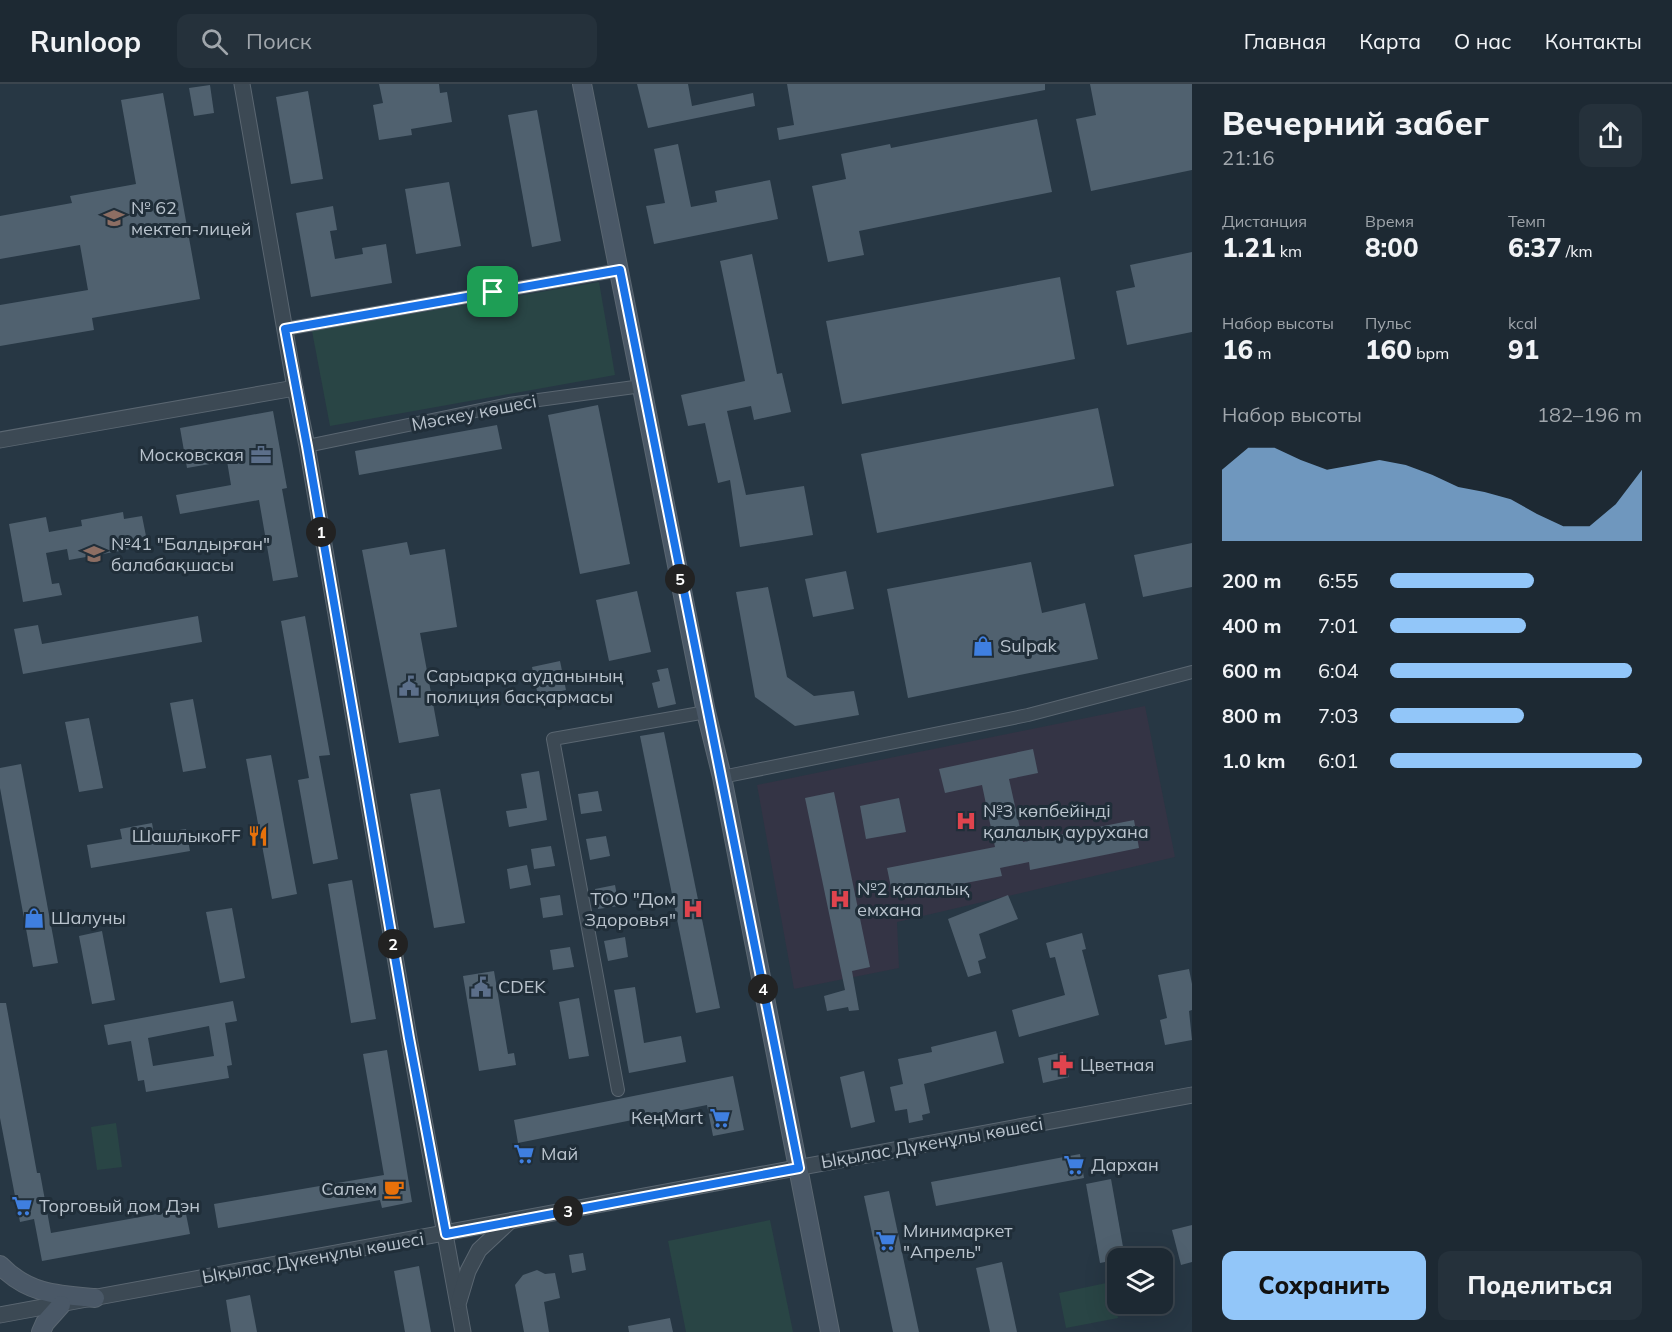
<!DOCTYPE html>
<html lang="ru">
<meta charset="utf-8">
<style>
:root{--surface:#1d2933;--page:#25313b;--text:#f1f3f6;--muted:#a0a6ac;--line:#3b454e;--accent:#92c6f9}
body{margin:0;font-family:Mulish,sans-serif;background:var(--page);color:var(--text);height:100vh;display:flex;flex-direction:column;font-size:22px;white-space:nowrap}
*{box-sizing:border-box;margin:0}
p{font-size:20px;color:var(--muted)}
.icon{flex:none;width:33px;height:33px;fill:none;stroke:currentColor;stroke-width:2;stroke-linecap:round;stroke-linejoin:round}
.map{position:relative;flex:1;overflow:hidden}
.side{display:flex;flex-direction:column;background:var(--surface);width:480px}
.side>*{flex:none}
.tools{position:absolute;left:1107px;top:1164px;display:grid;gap:12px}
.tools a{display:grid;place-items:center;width:66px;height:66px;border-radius:12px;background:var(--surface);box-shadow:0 6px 24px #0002,0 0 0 2px var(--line);font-size:30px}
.pin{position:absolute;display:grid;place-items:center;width:51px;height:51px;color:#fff;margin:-26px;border-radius:12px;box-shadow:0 3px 9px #0006}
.km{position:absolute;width:30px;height:30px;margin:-15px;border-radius:50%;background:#222;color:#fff;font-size:16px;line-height:30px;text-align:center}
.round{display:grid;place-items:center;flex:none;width:63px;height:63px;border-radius:12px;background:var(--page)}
.overview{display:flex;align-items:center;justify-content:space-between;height:102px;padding:0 30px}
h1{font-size:33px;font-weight:800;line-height:45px}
.stats{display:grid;grid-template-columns:repeat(3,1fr);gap:9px;height:102px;padding:6px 30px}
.stats div{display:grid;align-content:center}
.stats b{font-size:26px;font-weight:800}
.stats small{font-size:16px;font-weight:400}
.stats p{font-size:16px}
.chart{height:168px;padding:12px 30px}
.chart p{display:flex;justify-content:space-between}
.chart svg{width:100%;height:108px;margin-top:6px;fill:var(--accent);opacity:.7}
.cta{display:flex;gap:12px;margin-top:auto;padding:12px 30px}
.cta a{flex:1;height:69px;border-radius:12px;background:var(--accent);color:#111;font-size:24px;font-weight:800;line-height:69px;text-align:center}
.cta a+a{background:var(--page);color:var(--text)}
ul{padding:0 30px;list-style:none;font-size:20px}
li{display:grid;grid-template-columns:96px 72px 1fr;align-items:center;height:45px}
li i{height:15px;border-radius:8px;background:var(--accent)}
header{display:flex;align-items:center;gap:36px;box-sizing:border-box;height:84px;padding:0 30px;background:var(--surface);border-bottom:2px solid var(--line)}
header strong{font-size:28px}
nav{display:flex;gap:33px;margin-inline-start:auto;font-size:21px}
.search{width:420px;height:54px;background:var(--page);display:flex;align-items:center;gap:15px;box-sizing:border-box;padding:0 21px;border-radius:12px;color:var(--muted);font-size:22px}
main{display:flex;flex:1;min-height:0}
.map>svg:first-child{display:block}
.medical{fill:#343445}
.green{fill:#294545}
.building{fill:#50616f;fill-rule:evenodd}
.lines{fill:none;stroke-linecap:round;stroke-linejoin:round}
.minor-casing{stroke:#5a6671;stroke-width:14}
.tertiary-casing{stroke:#5a6671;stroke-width:17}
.secondary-casing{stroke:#5a6671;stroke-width:20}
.minor{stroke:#3c4954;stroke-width:12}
.tertiary{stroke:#3c4954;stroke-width:15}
.secondary{stroke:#4a5867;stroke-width:18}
.route-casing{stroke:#fff;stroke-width:12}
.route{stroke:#1a73e8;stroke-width:8}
.labels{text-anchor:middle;stroke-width:6;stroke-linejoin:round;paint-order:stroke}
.poi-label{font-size:18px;fill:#b9c3cd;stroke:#202e39;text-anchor:start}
.street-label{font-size:18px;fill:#b9c3cd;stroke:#202e39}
</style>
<header>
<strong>Runloop</strong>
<div class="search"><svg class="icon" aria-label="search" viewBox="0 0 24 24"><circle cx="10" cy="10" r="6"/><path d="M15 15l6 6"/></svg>Поиск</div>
<nav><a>Главная</a><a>Карта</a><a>О нас</a><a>Контакты</a></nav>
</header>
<main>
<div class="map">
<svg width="1192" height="1248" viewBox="0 0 1192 1248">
<rect width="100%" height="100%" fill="#273744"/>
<polygon class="medical" points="1145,622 1175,773 897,838 899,884 794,905 757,701"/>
<g class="green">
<polygon points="599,198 615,291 330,342 312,247"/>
<polygon points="116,1039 122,1083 97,1086 91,1043"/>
<polygon points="770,1136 793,1248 686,1248 668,1157"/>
<polygon points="1111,1198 1118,1234 1066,1244 1059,1209"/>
</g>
<g class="building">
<polygon points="379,0 439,0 440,9 447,8 452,38 411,45 412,51 379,56 373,21 383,19"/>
<polygon points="637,0 688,0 692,22 753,9 755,22 648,44"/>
<polygon points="787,0 1045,0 1045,6 779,56 777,44 794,41"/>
<polygon points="1090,0 1192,0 1192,86 1091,107 1076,35 1096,31"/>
<polygon points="210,1 214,29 194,32 189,4"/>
<polygon points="308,7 323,95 291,100 276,13"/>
<polygon points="163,9 200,215 92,234 94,246 0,262 0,221 88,206 80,161 0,175 0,132 72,119 70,112 136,100 121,16"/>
<polygon points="537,26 561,157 532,163 508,31"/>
<polygon points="1037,35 1052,108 859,147 864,171 828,178 812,102 846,95 841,70 890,60 891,64"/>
<polygon points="678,60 691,123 717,118 715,107 770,96 778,135 654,160 646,122 665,119 654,65"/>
<polygon points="449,98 461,162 416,170 405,105"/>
<polygon points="333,122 337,146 330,147 335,175 363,170 362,164 386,160 392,199 311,213 296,129"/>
<polygon points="1192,168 1192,248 1127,261 1116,207 1135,203 1130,181"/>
<polygon points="752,170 777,290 782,289 791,328 754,336 751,322 727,327 746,411 804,402 813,451 740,463 730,396 718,399 705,339 688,342 681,311 745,297 720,177"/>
<polygon points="1060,193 1075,275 842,320 826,237"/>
<polygon points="598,321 630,480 580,490 548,331"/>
<polygon points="1098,324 1114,402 877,449 861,370"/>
<polygon points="273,327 287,404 282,405 298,493 273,497 259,416 180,430 176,411 231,401 227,377 187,384 180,344"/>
<polygon points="497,341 502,365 359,391 355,367"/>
<polygon points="123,428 124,435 142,432 148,462 69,476 67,465 46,469 52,500 59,499 62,511 23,518 9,440 46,433 49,448 82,442 81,436"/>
<polygon points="407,458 410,471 445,465 457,543 420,549 439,652 399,659 362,466"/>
<polygon points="1192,459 1192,503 1143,513 1134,471"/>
<polygon points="1031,478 1042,529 1085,519 1098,575 908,614 887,505"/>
<polygon points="846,487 854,525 813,533 805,495"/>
<polygon points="768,503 787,593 814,612 854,607 859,631 795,642 755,613 736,508"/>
<polygon points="637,507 651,568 609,577 596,516"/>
<polygon points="198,532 202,558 23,590 14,545 38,541 42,560"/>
<polygon points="305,532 330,671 319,672 338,775 313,780 298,696 309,694 281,537"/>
<polygon points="560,577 566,606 538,612 532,583"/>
<polygon points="668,584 676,620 658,624 652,599 660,597 657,586"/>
<polygon points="193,615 206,684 183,688 170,619"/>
<polygon points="89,634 103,704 79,708 65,638"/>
<polygon points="664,648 720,924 696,929 640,652"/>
<polygon points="1033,665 1038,689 1009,695 1023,758 1134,736 1139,764 1030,786 1029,778 1000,784 1002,792 893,813 887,784 995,763 982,701 945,709 939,685"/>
<polygon points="271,671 297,810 272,815 246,675"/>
<polygon points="21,680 58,879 33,883 0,704 0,684"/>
<polygon points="539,687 547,736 509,743 506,727 527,724 521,690"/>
<polygon points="440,705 465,839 434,844 410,710"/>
<polygon points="598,707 602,727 581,730 578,710"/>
<polygon points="834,708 870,883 852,887 859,926 849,927 848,923 827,927 824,912 845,906 805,714"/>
<polygon points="899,714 906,748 866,755 860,722"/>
<polygon points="152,739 154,750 186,745 190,767 91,784 87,761 122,755 120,745"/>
<polygon points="606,752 610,772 590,776 586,755"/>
<polygon points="551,762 555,782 534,785 531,765"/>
<polygon points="527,781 531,801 510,805 507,785"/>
<polygon points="352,796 376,935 351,939 328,800"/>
<polygon points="615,801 619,822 598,825 595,805"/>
<polygon points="560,811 563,831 543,834 540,814"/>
<polygon points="1008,811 1018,835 979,850 986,874 978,877 981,889 968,893 948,835"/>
<polygon points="232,824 245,894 220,899 206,828"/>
<polygon points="102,847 115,916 92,920 79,852"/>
<polygon points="1082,849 1086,865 1082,866 1099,931 1019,953 1012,926 1065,911 1055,873 1050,874 1046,859"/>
<polygon points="625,853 628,873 608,877 604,857"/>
<polygon points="570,863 574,883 553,886 550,866"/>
<polygon points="1189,885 1192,900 1192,926 1189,927 1192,956 1165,961 1160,936 1167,934 1158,891"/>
<polygon points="494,887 508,970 514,969 516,981 479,987 463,892"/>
<polygon points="635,903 644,959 681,952 686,978 629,989 614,906"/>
<polygon points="579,914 589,972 569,975 559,918"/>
<path d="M233 917 237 937 225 939 232 981 227 982 229 994 146 1008 144 996 138 997 131 957 108 961 104 941ZM209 942 214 972 153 982 148 954Z"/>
<polygon points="0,919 6,919 37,1089 40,1089 51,1149 185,1125 190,1150 42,1177 34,1135 20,1138 0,1034"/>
<polygon points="996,947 1004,979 924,1000 930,1029 922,1031 923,1036 909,1039 907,1025 895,1027 890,1003 903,1000 898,975 932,968 931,963"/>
<polygon points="387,966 412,1118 382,1124 380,1116 218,1144 214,1120 384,1091 363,970"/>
<polygon points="1063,968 1069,993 1043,999 1038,974"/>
<polygon points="864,987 875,1038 851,1044 840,993"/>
<polygon points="733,992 744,1046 713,1052 707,1021 518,1059 514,1036"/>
<polygon points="1080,1070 1084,1094 936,1122 931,1098"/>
<polygon points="1111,1095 1125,1174 1100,1179 1086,1100"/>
<polygon points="889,1107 919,1248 893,1248 864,1112"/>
<polygon points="1192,1141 1192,1178 1181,1181 1172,1146"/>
<polygon points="583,1169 586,1186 572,1189 569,1171"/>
<polygon points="1002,1178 1017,1248 990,1248 976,1184"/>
<polygon points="419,1182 431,1248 405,1248 394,1187"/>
<polygon points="537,1186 545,1190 555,1189 560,1214 544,1218 549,1248 524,1248 515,1201 523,1191"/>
<polygon points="250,1211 257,1248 231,1248 226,1216"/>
<polygon points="670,1234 673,1248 629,1248 628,1242"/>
</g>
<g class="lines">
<g class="minor-casing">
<g id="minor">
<polyline points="285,245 620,186"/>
<polyline points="307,362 509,320 642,302"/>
<polyline points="722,693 1028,631 1192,588"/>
<polyline points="618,1006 553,655 706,628"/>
</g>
</g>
<g class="tertiary-casing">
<g id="tertiary">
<polyline points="242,0 295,304 307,362 409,954 463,1248"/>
<polyline points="0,356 295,304"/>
<polyline points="459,1217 468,1187 479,1166 509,1138"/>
<polyline points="0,1231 1192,1011"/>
</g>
</g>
<g class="secondary-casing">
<g id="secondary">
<polyline points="582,0 706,628 722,693 830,1248"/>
<path d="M0 1181C28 1210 57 1211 95 1214"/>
<polyline points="41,1248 45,1239 61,1221"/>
</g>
</g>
<use href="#minor" class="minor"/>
<use href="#tertiary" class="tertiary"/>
<use href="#secondary" class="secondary"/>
</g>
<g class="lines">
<g class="route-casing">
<polygon id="route" points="620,186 799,1084 446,1150 409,954 307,362 285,245"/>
</g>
<use href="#route" class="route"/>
</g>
<defs>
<g id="school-bare" transform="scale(1.62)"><path d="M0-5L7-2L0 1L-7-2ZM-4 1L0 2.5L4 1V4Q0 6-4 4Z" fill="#8d6e63" stroke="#202e39" stroke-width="2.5" paint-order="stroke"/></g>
<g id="office-bare" transform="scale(1.62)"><path d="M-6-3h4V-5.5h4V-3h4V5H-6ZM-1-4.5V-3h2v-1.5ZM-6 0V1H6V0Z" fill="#5c6f8a" stroke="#202e39" stroke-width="2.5" paint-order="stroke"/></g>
<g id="shop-bare" transform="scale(1.62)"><path d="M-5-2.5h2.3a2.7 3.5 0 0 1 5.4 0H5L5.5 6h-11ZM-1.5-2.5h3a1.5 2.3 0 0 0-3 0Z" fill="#3f7fe0" stroke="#202e39" stroke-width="2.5" paint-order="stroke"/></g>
<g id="civic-bare" transform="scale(1.62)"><path d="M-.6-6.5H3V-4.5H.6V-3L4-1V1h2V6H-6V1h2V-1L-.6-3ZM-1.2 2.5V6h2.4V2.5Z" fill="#5c6f8a" stroke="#202e39" stroke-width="2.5" paint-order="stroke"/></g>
<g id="hospital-bare" transform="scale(1.62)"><path d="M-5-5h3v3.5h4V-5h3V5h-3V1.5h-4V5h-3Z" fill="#e0444e" stroke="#202e39" stroke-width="2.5" paint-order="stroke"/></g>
<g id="restaurant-bare" transform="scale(1.62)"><path d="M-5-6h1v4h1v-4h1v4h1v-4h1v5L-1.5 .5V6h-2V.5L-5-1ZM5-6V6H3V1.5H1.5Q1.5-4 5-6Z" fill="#e8710a" stroke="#202e39" stroke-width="2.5" paint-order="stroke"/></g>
<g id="pharmacy-bare" transform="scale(1.62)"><path d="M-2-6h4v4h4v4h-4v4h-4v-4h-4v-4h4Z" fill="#e0444e" stroke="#202e39" stroke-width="2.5" paint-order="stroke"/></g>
<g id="supermarket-bare" transform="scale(1.62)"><path d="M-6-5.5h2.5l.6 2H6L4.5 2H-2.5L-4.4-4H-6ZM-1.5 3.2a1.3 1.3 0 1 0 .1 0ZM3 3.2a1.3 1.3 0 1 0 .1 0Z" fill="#3f7fe0" stroke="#202e39" stroke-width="2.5" paint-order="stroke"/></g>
<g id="cafe-bare" transform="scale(1.62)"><path d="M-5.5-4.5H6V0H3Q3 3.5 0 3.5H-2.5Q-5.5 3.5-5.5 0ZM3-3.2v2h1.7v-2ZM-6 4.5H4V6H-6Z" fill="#e8710a" stroke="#202e39" stroke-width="2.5" paint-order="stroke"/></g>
</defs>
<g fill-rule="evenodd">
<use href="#school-bare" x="114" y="134"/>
<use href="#office-bare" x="261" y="371"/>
<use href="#school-bare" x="94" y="470"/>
<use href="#shop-bare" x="983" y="562"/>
<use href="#civic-bare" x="409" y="602"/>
<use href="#hospital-bare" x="966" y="737"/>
<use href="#restaurant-bare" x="258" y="752"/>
<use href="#hospital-bare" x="840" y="815"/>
<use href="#hospital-bare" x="693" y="825"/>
<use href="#shop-bare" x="34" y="834"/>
<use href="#civic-bare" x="481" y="903"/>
<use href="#pharmacy-bare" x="1063" y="981"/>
<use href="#supermarket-bare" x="720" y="1034"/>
<use href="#supermarket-bare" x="524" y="1070"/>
<use href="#supermarket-bare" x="1074" y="1081"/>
<use href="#cafe-bare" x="394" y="1105"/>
<use href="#supermarket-bare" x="22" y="1122"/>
<use href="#supermarket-bare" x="886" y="1157"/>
</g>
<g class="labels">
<g class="poi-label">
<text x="131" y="130">№ 62<tspan x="131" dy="21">мектеп-лицей</tspan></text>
<text x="244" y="377" text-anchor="end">Московская</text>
<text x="111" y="466">№41 "Балдырған"<tspan x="111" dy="21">балабақшасы</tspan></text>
<text x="1000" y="568">Sulpak</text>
<text x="426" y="598">Сарыарқа ауданының<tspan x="426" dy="21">полиция басқармасы</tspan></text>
<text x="983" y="733">№3 көпбейінді<tspan x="983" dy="21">қалалық аурухана</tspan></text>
<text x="241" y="758" text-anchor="end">ШашлыкoFF</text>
<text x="857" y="811">№2 қалалық<tspan x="857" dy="21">емхана</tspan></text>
<text x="676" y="821" text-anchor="end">ТОО "Дом<tspan x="676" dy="21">Здоровья"</tspan></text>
<text x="51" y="840">Шалуны</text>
<text x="498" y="909">CDEK</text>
<text x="1080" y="987">Цветная</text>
<text x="703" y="1040" text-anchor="end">КеңMart</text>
<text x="541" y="1076">Май</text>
<text x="1091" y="1087">Дархан</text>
<text x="377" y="1111" text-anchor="end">Салем</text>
<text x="39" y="1128">Торговый дом Дэн</text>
<text x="903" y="1153">Минимаркет<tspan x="903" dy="21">"Апрель"</tspan></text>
</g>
<g class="street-label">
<text transform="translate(474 329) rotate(-11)" y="6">Мәскеу көшесі</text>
<text transform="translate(932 1059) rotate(-10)" y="6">Ықылас Дүкенұлы көшесі</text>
<text transform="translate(313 1174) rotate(-10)" y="6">Ықылас Дүкенұлы көшесі</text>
</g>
</g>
</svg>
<div class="tools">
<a><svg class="icon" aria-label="layers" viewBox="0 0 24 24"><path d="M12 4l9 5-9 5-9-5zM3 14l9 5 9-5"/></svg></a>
</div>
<div class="pin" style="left:493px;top:208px;background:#1e9e55"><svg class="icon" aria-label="arrive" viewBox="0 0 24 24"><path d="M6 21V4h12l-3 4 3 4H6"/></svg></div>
<b class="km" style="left:321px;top:448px">1</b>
<b class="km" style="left:393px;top:860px">2</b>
<b class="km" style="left:568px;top:1127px">3</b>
<b class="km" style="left:763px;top:905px">4</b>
<b class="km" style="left:680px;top:495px">5</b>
</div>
<section class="side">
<div class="overview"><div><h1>Вечерний забег</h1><p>21:16</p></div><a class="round"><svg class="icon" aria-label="share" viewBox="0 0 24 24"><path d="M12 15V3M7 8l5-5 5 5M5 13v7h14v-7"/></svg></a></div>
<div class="stats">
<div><p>Дистанция</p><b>1.21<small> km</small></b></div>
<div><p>Время</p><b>8:00</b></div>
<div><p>Темп</p><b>6:37<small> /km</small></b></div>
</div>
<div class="stats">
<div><p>Набор высоты</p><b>16<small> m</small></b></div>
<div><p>Пульс</p><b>160<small> bpm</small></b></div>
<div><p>kcal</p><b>91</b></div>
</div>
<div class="chart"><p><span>Набор высоты</span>182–196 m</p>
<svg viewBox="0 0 160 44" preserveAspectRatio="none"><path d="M0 44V15L10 6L20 6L30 11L40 15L50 13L60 11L70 13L80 17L90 22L100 24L110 27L120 33L130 38L140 38L150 29L160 15V44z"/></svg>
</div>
<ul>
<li><b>200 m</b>6:55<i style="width:57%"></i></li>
<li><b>400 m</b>7:01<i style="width:54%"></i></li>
<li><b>600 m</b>6:04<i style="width:96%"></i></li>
<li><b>800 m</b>7:03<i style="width:53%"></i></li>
<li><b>1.0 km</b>6:01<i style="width:100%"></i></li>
</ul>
<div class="cta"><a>Сохранить</a><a>Поделиться</a></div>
</section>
</main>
